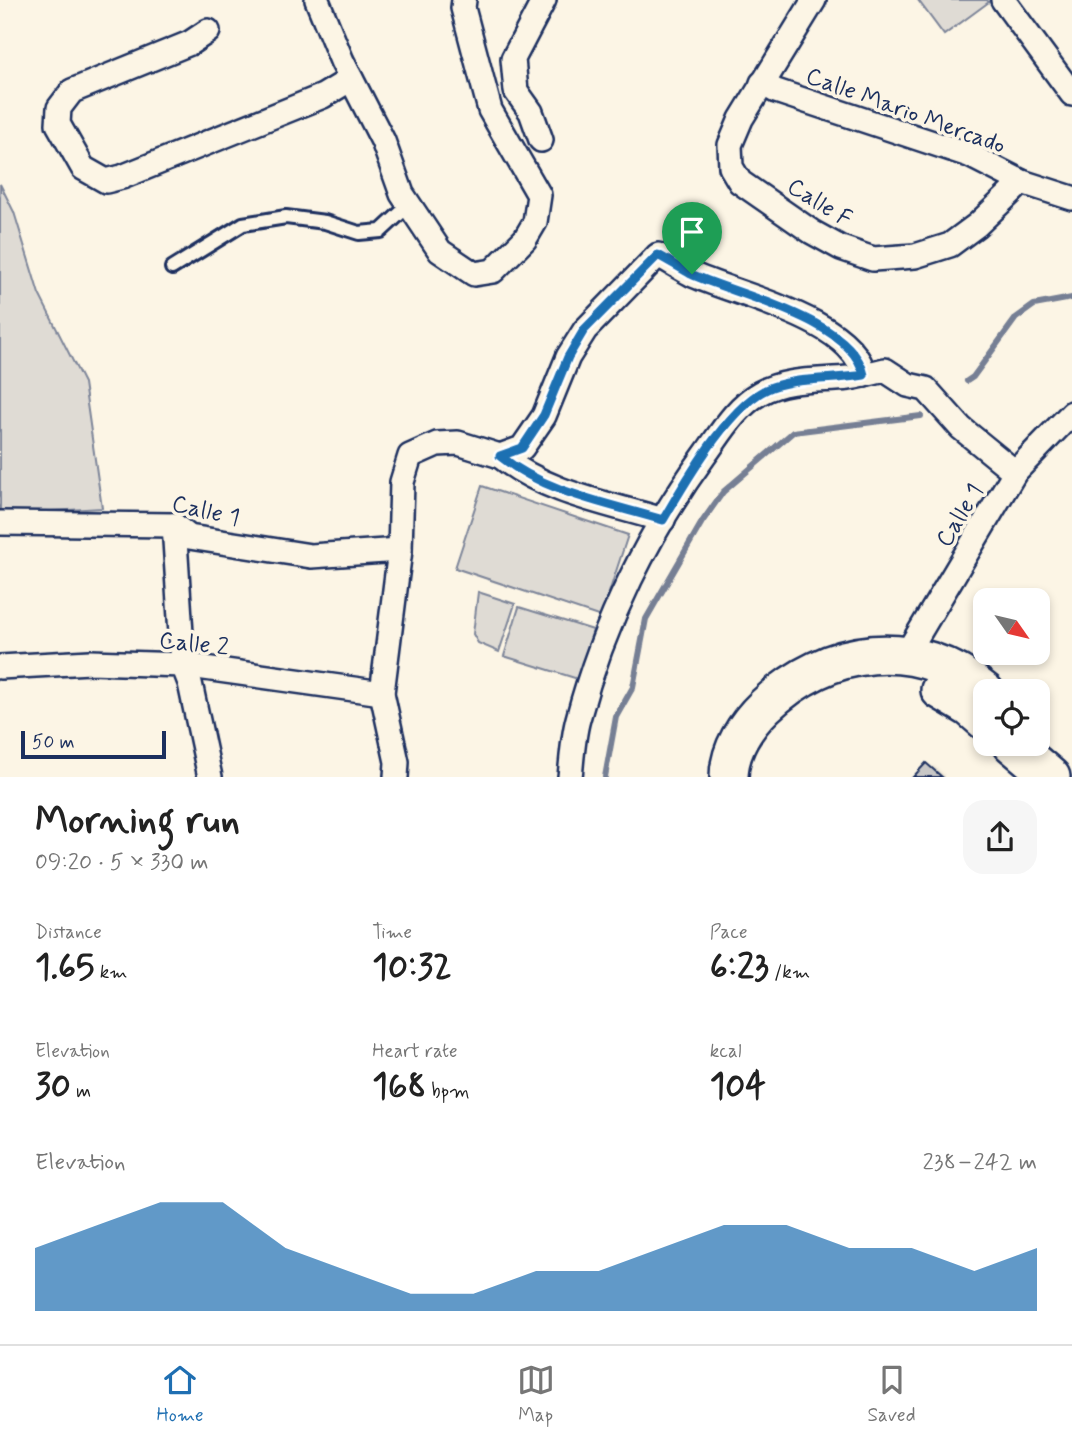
<!DOCTYPE html>
<meta charset="utf-8">
<style>
:root{--surface:#fff;--page:#f6f6f6;--text:#222;--muted:#767676;--line:#e0e0e0;--accent:#1f6fb2}
body{margin:0;font-family:Mynerve,sans-serif;background:var(--page);color:var(--text);height:100vh;display:flex;flex-direction:column;font-size:26px;white-space:nowrap}
*{box-sizing:border-box;margin:0}
p{font-size:23px;color:var(--muted)}
.icon{flex:none;width:38px;height:38px;fill:none;stroke:currentColor;stroke-width:2;stroke-linecap:round;stroke-linejoin:round}
.map{position:relative;height:777px;overflow:hidden}
.drawer{display:flex;flex-direction:column;background:var(--surface);flex:1}
.drawer>*{flex:none}
.needle{width:46px;rotate:124deg}
.fabs{position:absolute;left:973px;top:588px;display:grid;gap:14px}
.fabs a{display:grid;place-items:center;width:77px;height:77px;border-radius:14px;background:var(--surface);box-shadow:0 4px 10px #0003;font-size:35px}
.scale{position:absolute;left:21px;bottom:18px;width:145px;box-sizing:border-box;padding-left:7px;border:4px solid #1b2f5e;border-top:0;font-size:19px;line-height:24px;white-space:nowrap;color:#1b2f5e;-webkit-text-stroke:5px #fcf5e5;paint-order:stroke}
.pin{position:absolute;display:grid;place-items:center;width:60px;height:60px;color:#fff;margin:-72px -30px;border-radius:50% 50% 50% 0;rotate:-45deg;box-shadow:0 0 7px #0007}
.pin .icon{rotate:45deg}
.round{display:grid;place-items:center;flex:none;width:74px;height:74px;border-radius:21px;background:var(--page)}
.overview{display:flex;align-items:center;justify-content:space-between;height:119px;padding:0 35px}
h1{font-size:38px;font-weight:800;line-height:52px}
.metrics{display:grid;grid-template-columns:repeat(3,1fr);gap:10px;height:119px;padding:7px 35px}
.metrics div{display:grid;align-content:center}
.metrics b{font-size:35px;font-weight:800}
.metrics small{font-size:19px;font-weight:400}
.metrics p{font-size:19px}
.chart{height:196px;padding:14px 35px}
.chart p{display:flex;justify-content:space-between}
.chart svg{width:100%;height:126px;margin-top:7px;fill:var(--accent);opacity:.7}
.tabs{display:flex;justify-content:space-around;align-items:center;height:98px;border-top:2px solid var(--line);background:var(--surface);font-size:19px;color:var(--muted)}
.tabs a{display:grid;justify-items:center;gap:4px}
.tabs .current{color:var(--accent)}
.map>svg:first-child{display:block}
.green{fill:#dfdbd4;stroke:#7d8599;stroke-width:2}
.lines{fill:none;stroke-linecap:round;stroke-linejoin:round}
.stream{stroke:#767f94;stroke-width:6}
.building{fill:#c8c7c6;stroke:#1b2f5e;stroke-width:2;filter:url(#shadow)}
.service-casing{stroke:#1b2f5e;stroke-width:18}
.minor-casing{stroke:#1b2f5e;stroke-width:28}
.primary-casing{stroke:#1b2f5e;stroke-width:42}
.service{stroke:#fcf5e5;stroke-width:12}
.minor{stroke:#fcf5e5;stroke-width:23}
.primary{stroke:#fcf5e5;stroke-width:37}
.route-casing{stroke:#fff;stroke-width:14}
.route{stroke:#1f6fb2;stroke-width:9}
.labels{text-anchor:middle;stroke-width:7;stroke-linejoin:round;paint-order:stroke}
.street-label{font-size:24px;fill:#1b2f5e;stroke:#fcf5e5}
</style>
<div class="map">
<svg width="1072" height="777" viewBox="0 0 1072 777">
<defs>
<filter id="shadow"><feDropShadow dx="6" dy="6" stdDeviation="2" flood-color="#0004"/></filter>
</defs>
<rect width="100%" height="100%" fill="#fcf5e5"/>
<filter id="ink" filterUnits="userSpaceOnUse"><feTurbulence type="fractalNoise" baseFrequency=".0143" numOctaves="2"/><feDisplacementMap in="SourceGraphic" scale="14" xChannelSelector="R" yChannelSelector="G"/><feConvolveMatrix kernelMatrix="1 2 1 2 8 2 1 2 1" color-interpolation-filters="sRGB"/></filter>
<g filter="url(#ink)">
<g class="green">
<polygon points="918,0 987,0 989,2 944,35"/>
<polygon points="0,184 14,212 39,294 84,383 102,508 0,514"/>
<polygon points="482,486 628,535 601,617 455,568"/>
<polygon points="478,592 515,604 499,652 478,643 473,634"/>
<polygon points="519,607 593,630 578,679 504,656"/>
</g>
<g class="lines">
<g class="stream">
<polyline points="967,381 973,377 1016,318 1034,305 1072,298"/>
<polyline points="605,777 616,717 633,687 646,619 702,522 723,492 793,432 921,416"/>
</g>
</g>
<polygon class="building" points="926,763 942,777 913,777"/>
<g class="lines">
<g class="service-casing">
<polyline id="service" points="172,268 243,224 286,217 325,222 359,233 381,231 409,205"/>
</g>
<g class="minor-casing">
<g id="minor">
<polyline points="317,0 342,61 383,141 402,194 440,251 474,274 493,271 525,239 535,222 539,195 490,110 463,8 464,0"/>
<polyline points="814,0 741,119 730,145 731,167 740,182 812,232 841,248 873,259 915,256 950,245 977,225 1022,182"/>
<polyline points="1003,0 1072,94"/>
<polyline points="208,31 190,43 72,91 59,108 58,124 83,168 106,181 122,177 323,96 351,79"/>
<polyline points="762,83 776,91 969,155 1022,182 1072,198"/>
<polyline points="541,140 531,112 516,91 513,59 544,0"/>
<path d="M500 456C546 493 607 503 663 520"/>
<polyline points="0,523 174,525 189,537 311,556 400,550"/>
<polyline points="174,525 183,665 190,683 210,777"/>
<polyline points="909,656 913,643 1015,472 1072,413"/>
<polyline points="0,667 90,662 183,665 382,693"/>
<path d="M396 777 397 762 382 693 400 550 402 482 410 456 437 444 458 443 500 456 522 448 544 416 568 357 585 330 658 255C669 261 680 268 691 274 736 295 853 319 864 375"/>
<path d="M570 777C572 758 573 737 578 719 603 624 649 531 707 452 722 431 737 406 760 393 786 378 820 381 849 378 861 376 873 373 885 370L908 385 926 389 961 428 1015 472"/>
</g>
</g>
<g class="primary-casing">
<g id="primary">
<polyline points="940,690 970,708 985,721"/>
<polyline points="1012,744 1051,777"/>
<path d="M729 777C729 750 746 724 765 706 828 646 916 634 985 692"/>
</g>
</g>
<use href="#service" class="service"/>
<use href="#minor" class="minor"/>
<use href="#primary" class="primary"/>
</g>
</g>
<g class="lines" filter="url(#ink)">
<g class="route-casing">
<path id="route" d="M658 255C669 261 680 268 691 274 736 295 852 319 864 375 834 380 801 377 772 387 730 402 685 483 663 520 607 503 546 493 500 456L522 448 544 415 568 357 584 330Z"/>
</g>
<use href="#route" class="route"/>
</g>
<g class="labels">
<g class="street-label">
<text transform="translate(906 110) rotate(20)" y="8">Calle Mario Mercado</text>
<text transform="translate(820 202) rotate(32)" y="8">Calle F</text>
<text transform="translate(206 510) rotate(13)" y="8">Calle 1</text>
<text transform="translate(959 515) rotate(-59)" y="8">Calle 1</text>
<text transform="translate(194 643) rotate(6)" y="8">Calle 2</text>
</g>
</g>
</svg>
<div class="fabs">
<a><svg class="needle" viewBox="-14 -14 28 28"><path d="M0-13l5 13h-10z" fill="#e53935"/><path d="M0 13l5-13h-10z" fill="#767676"/></svg></a>
<a><svg class="icon" aria-label="locate" viewBox="0 0 24 24"><circle cx="12" cy="12" r="6"/><path d="M12 2v4M12 18v4M2 12h4M18 12h4"/></svg></a>
</div>
<div class="scale">50 m</div>
<div class="pin" style="left:692px;top:274px;background:#1e9e55"><svg class="icon" aria-label="arrive" viewBox="0 0 24 24"><path d="M6 21V4h12l-3 4 3 4H6"/></svg></div>
</div>
<section class="drawer">
<div class="overview"><div><h1>Morning run</h1><p>09:20 · 5 × 330 m</p></div><a class="round"><svg class="icon" aria-label="share" viewBox="0 0 24 24"><path d="M12 15V3M7 8l5-5 5 5M5 13v7h14v-7"/></svg></a></div>
<div class="metrics">
<div><p>Distance</p><b>1.65<small> km</small></b></div>
<div><p>Time</p><b>10:32</b></div>
<div><p>Pace</p><b>6:23<small> /km</small></b></div>
</div>
<div class="metrics">
<div><p>Elevation</p><b>30<small> m</small></b></div>
<div><p>Heart rate</p><b>168<small> bpm</small></b></div>
<div><p>kcal</p><b>104</b></div>
</div>
<div class="chart"><p><span>Elevation</span>238–242 m</p>
<svg viewBox="0 0 160 44" preserveAspectRatio="none"><path d="M0 44V22L10 14L20 6L30 6L40 22L50 30L60 38L70 38L80 30L90 30L100 22L110 14L120 14L130 22L140 22L150 30L160 22V44z"/></svg>
</div>
</section>
<nav class="tabs">
<a class="current"><svg class="icon" aria-label="home" viewBox="0 0 24 24"><path d="M3 11l9-7 9 7M6 9v11h12V9"/></svg>Home</a>
<a><svg class="icon" aria-label="map" viewBox="0 0 24 24"><path d="M3 6l6-2 6 2 6-2v14l-6 2-6-2-6 2zM9 4v14M15 6v14"/></svg>Map</a>
<a><svg class="icon" aria-label="saved" viewBox="0 0 24 24"><path d="M7 4h10v16l-5-4-5 4z"/></svg>Saved</a>
</nav>
